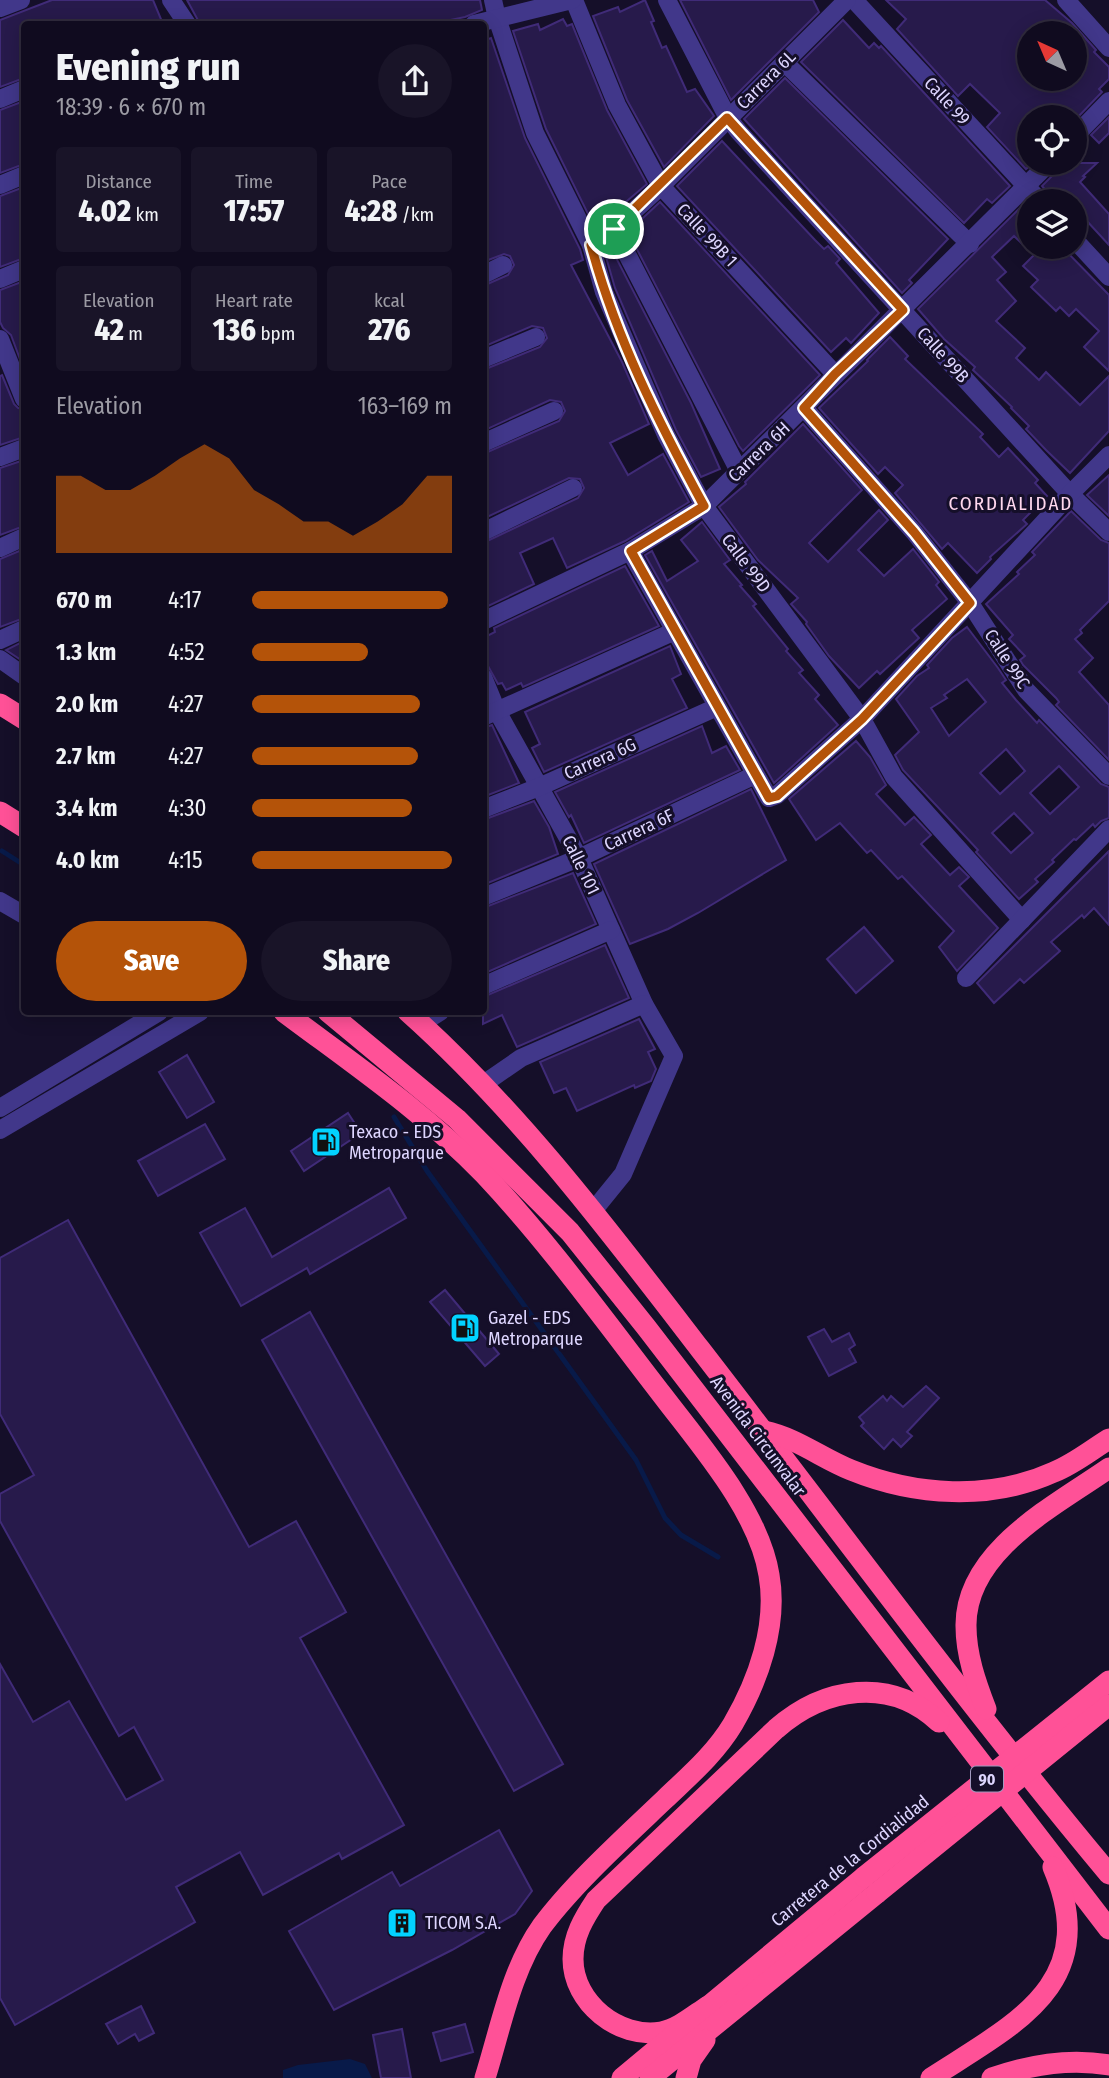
<!DOCTYPE html>
<meta charset="utf-8">
<style>
:root{--surface:#100b1f;--page:#191428;--text:#f1f3f6;--muted:#9c9ba4;--line:#302b3d;--accent:#b45309}
body{margin:0;font-family:"Fira Sans Condensed",sans-serif;background:var(--page);color:var(--text);height:100vh;display:flex;flex-direction:column;font-size:26px;white-space:nowrap}
*{box-sizing:border-box;margin:0}
p{font-size:23px;color:var(--muted)}
.icon{flex:none;width:38px;height:38px;fill:none;stroke:currentColor;stroke-width:2;stroke-linecap:round;stroke-linejoin:round}
.map{position:relative;flex:1;overflow:hidden}
.sheet{position:absolute;left:21px;top:21px;width:466px;height:994px;display:flex;flex-direction:column;background:var(--surface);border-radius:7px;box-shadow:0 4px 18px #0003,0 0 0 2px var(--line)}
.sheet>*{flex:none}
.needle{width:46px;rotate:316deg}
.controls{position:absolute;left:1017px;top:21px;display:grid;gap:14px}
.controls a{display:grid;place-items:center;width:70px;height:70px;border-radius:50%;background:var(--surface);box-shadow:0 4px 18px #0003,0 0 0 2px var(--line);font-size:35px}
.pin{position:absolute;display:grid;place-items:center;width:60px;height:60px;color:#fff;margin:-30px;border:4px solid #fff;border-radius:50%;box-shadow:0 2px 7px #0007}
.round{display:grid;place-items:center;flex:none;width:74px;height:74px;border-radius:37px;background:var(--page)}
.head{display:flex;align-items:center;justify-content:space-between;height:119px;padding:0 35px}
h1{font-size:38px;font-weight:800;line-height:52px}
.metrics{display:grid;grid-template-columns:repeat(3,1fr);gap:10px;height:119px;padding:7px 35px}
.metrics div{display:grid;align-content:center;border-radius:7px;background:var(--page);text-align:center}
.metrics b{font-size:30px;font-weight:800}
.metrics small{font-size:19px;font-weight:400}
.metrics p{font-size:19px}
.chart{height:196px;padding:14px 35px}
.chart p{display:flex;justify-content:space-between}
.chart svg{width:100%;height:126px;margin-top:7px;fill:var(--accent);opacity:.7}
.action{display:flex;gap:14px;margin-top:auto;padding:14px 35px}
.action a{flex:1;height:80px;border-radius:42px;background:var(--accent);color:#fff;font-size:28px;font-weight:800;line-height:80px;text-align:center}
.action a+a{background:var(--page);color:var(--text)}
ul{padding:0 35px;list-style:none;font-size:23px}
li{display:grid;grid-template-columns:112px 84px 1fr;align-items:center;height:52px}
li i{height:18px;border-radius:9px;background:var(--accent)}
.map>svg:first-child{display:block}
.water{fill:#081a49}
.lines{fill:none;stroke-linecap:round;stroke-linejoin:round}
.stream{stroke:#081a49;stroke-width:5}
.building{fill:#271a4b;stroke:#402b78;stroke-width:2;fill-rule:evenodd}
.minor{stroke:#41378a;stroke-width:18}
.highway{stroke:#ff5197;stroke-width:21}
.highway-bridge{stroke:#ff5197;stroke-width:21}
.route-casing{stroke:#fff;stroke-width:14}
.route{stroke:#b45309;stroke-width:9}
.labels{text-anchor:middle;stroke-width:6;stroke-linejoin:round;paint-order:stroke}
.shield{fill:#150f29;stroke:#a29abf;stroke-width:2}
.shield-label{font-size:16px;font-weight:bold;fill:#ded6ff}
.street-label{font-size:18px;fill:#ded6ff;stroke:#150f29}
.poi-label{font-size:18px;fill:#ded6ff;stroke:#150f29;text-anchor:start}
.neighbourhood-label{font-size:19px;letter-spacing:2px;fill:#ffd8ee;stroke:#150f29}
</style>
<div class="map">
<svg width="1109" height="2078" viewBox="0 0 1109 2078">
<rect width="100%" height="100%" fill="#150f29"/>
<polygon class="water" points="350,2059 365,2064 372,2078 283,2078 283,2070 298,2065"/>
<g class="lines">
<g class="stream">
<polyline points="2,851 24,865"/>
<polyline points="394,1117 427,1171 636,1460 665,1518 681,1535 718,1557"/>
</g>
</g>
<g class="building">
<polygon points="52,0 153,0 163,24 24,24 24,78 0,87 0,20"/>
<polygon points="187,0 480,0 482,10 465,17 431,24 200,24"/>
<polygon points="645,0 654,21 651,22 662,48 666,46 687,92 695,89 714,116 664,167 627,100 593,16 618,7 620,12"/>
<polygon points="680,0 813,0 819,12 731,100"/>
<path d="M886 0H1045L1072 23 1096 50 1094 52 1109 67V79L1099 89 1102 92 1075 120 1074 117H1029V163H1033L1026 169 987 127 1000 113 970 84 958 96 897 29 906 19ZM1029 33H1074V79H1029Z"/>
<polygon points="563,19 567,26 572,24 607,110 647,184 595,228 546,129 513,31 538,24 540,30"/>
<polygon points="843,20 869,48 874,43 879,48 881,46 1010,186 992,203 987,199 964,223 801,62"/>
<polygon points="491,38 525,138 580,249 583,260 571,265 622,362 649,424 610,443 628,475 663,454 689,502 625,541 567,568 553,538 520,553 534,584 484,608 483,543 578,498 584,488 580,479 569,478 483,519 483,454 559,421 565,411 561,402 550,400 483,431 483,370 540,347 547,338 543,328 532,326 483,347 483,286 508,275 514,265 510,256 504,254 483,262 483,41"/>
<polygon points="785,78 948,239 909,280 912,283 902,293 744,119"/>
<polygon points="24,101 24,164 0,173 0,110"/>
<polygon points="1109,117 1109,133 1099,143 1091,135"/>
<polygon points="722,141 815,240 824,249 828,246 840,259 836,263 879,313 851,343 846,338 831,352 677,186"/>
<polygon points="1060,163 1097,163 1083,176 1085,177 1080,182 1109,214 1109,245 1074,207 1074,201 1051,201 1049,194 1042,186 1057,171"/>
<polygon points="24,187 24,258 0,267 0,196"/>
<polygon points="660,202 820,375 743,451 739,446 628,232"/>
<polygon points="1026,202 1029,206 1029,247 1062,247 1109,295 1109,371 1084,347 1099,331 1076,309 1069,316 1060,307 1056,311 1031,287 1038,280 1023,266 1034,255 1014,236 992,257 1006,272 997,280 1016,301 996,321 1025,348 1016,358 1039,380 1046,372 1080,405 1109,376 1109,431 1070,473 1046,450 1026,429 1029,426 1011,408 1012,407 973,370 975,367 944,339 918,309"/>
<polygon points="610,246 691,403 720,469 701,477 676,430 615,288 604,250"/>
<polygon points="24,281 24,370 11,335 3,328 0,322 0,290"/>
<polygon points="890,337 908,356 905,359 983,434 980,437 999,457 1008,448 1038,480 1035,483 1047,496 1023,520 1027,524 990,557 991,559 977,573 948,543 942,549 895,493 903,485 885,467 878,474 819,408 868,361 867,360"/>
<polygon points="2,375 14,404 18,408 24,410 24,437 0,445 0,376"/>
<polygon points="803,424 862,490 809,543 828,562 879,510 888,520 858,550 884,576 913,549 939,582 936,585 947,599 912,630 919,638 880,674 877,671 859,688 829,656 806,624 807,622 791,604 798,598 758,560 719,507 746,484 745,482"/>
<polygon points="24,460 24,526 0,535 0,468"/>
<polygon points="1109,475 1109,516 1087,495"/>
<polygon points="1071,511 1101,540 1109,543 1109,601 1080,630 1082,633 1075,639 1093,658 1079,672 1109,705 1109,760 1056,705 1059,702 1056,698 1023,665 1020,660 1025,656 1009,639 1013,635 986,604 1019,574 1017,572 1035,555 1032,552"/>
<polygon points="702,522 730,560 724,564 742,585 740,586 756,604 753,606 788,649 786,651 803,670 799,673 819,695 815,699 838,725 774,783 645,555 652,551 667,581 698,561 681,540"/>
<polygon points="24,549 24,618 0,627 0,559"/>
<polygon points="625,566 659,626 523,687 521,683 506,690 502,683 498,684 483,657 483,638 495,632 494,628"/>
<path d="M967 627 998 668 1006 680 1002 683 1016 700 1037 723 1039 720 1101 784 1109 787V818L1101 821 1095 827 1093 824 1076 840 1074 839 1052 860 1054 862 1035 879 1038 882 1019 899 976 852 978 850 903 770 895 755 919 732 896 699 917 676 929 668 927 665 952 638ZM967 679 986 702 949 736 931 708 947 698 944 695ZM1006 749 1025 771 1000 794 980 773ZM1059 766 1079 787 1050 814 1030 793ZM1014 813 1033 833 1011 853 992 833Z"/>
<polygon points="24,641 24,662 6,650"/>
<polygon points="670,646 681,674 672,679 687,708 544,772 532,748 540,744 525,712"/>
<polygon points="492,725 519,783 483,797 483,728"/>
<polygon points="702,726 712,753 726,746 740,770 584,843 571,815 569,817 555,792"/>
<polygon points="856,741 870,757 886,785 876,794 905,825 914,817 931,835 921,844 950,875 959,867 969,877 959,886 998,928 957,971 939,947 954,931 902,876 898,879 871,850 867,853 840,823 816,840 789,799"/>
<polygon points="751,789 786,860 698,913 668,929 630,944 594,864"/>
<polygon points="534,801 549,827 558,854 483,885 483,820"/>
<polygon points="1109,851 1109,925 1094,908 1084,918 1082,915 1051,942 1060,951 1024,983 1020,979 994,1003 977,983"/>
<polygon points="573,873 596,924 483,974 483,908"/>
<polygon points="864,927 893,961 856,993 827,959"/>
<polygon points="605,945 629,998 517,1047 502,1015 483,1024 483,997"/>
<polygon points="639,1019 655,1049 648,1052 656,1069 651,1081 635,1088 634,1085 577,1111 566,1088 554,1093 540,1062"/>
<polygon points="187,1055 214,1102 187,1118 159,1072"/>
<polygon points="348,1113 361,1133 304,1171 291,1151"/>
<polygon points="205,1124 225,1159 158,1196 138,1161"/>
<polygon points="389,1188 406,1218 310,1274 307,1268 241,1306 200,1233 245,1208 272,1257"/>
<polygon points="68,1220 249,1547 296,1521 346,1612 300,1638 404,1825 342,1859 339,1853 263,1895 240,1852 176,1887 195,1922 15,2025 0,1998 0,1664 33,1722 69,1701 126,1800 163,1780 134,1727 119,1736 0,1521 0,1494 34,1475 0,1414 0,1258"/>
<polygon points="445,1290 499,1354 485,1366 430,1302"/>
<polygon points="310,1312 563,1764 514,1791 262,1340"/>
<polygon points="824,1329 832,1342 849,1333 855,1345 849,1349 856,1362 829,1376 808,1337"/>
<polygon points="926,1386 939,1398 907,1432 912,1436 901,1447 893,1439 884,1449 861,1426 864,1423 859,1417 883,1396 887,1401 891,1396 903,1407"/>
<polygon points="499,1830 532,1891 515,1914 452,1950 334,2010 289,1931 392,1872 400,1886"/>
<polygon points="141,2006 154,2033 139,2041 135,2034 118,2044 106,2024"/>
<polygon points="465,2024 473,2052 441,2061 433,2033"/>
<polygon points="402,2029 411,2078 381,2078 373,2035"/>
</g>
<g class="lines">
<g class="minor">
<polyline points="171,0 187,24"/>
<polyline points="493,0 497,18 535,133 591,245 604,292 666,435 704,506 862,719 894,777 1022,920"/>
<polyline points="574,0 617,105 661,186 835,374"/>
<polyline points="667,0 728,118 739,132 1070,494 1109,532"/>
<polyline points="854,0 1040,201"/>
<polyline points="1066,0 1109,48"/>
<polyline points="0,8 21,0"/>
<polyline points="474,24 572,0"/>
<polyline points="784,62 970,244"/>
<polyline points="0,99 24,89"/>
<polyline points="1074,137 1109,101"/>
<polyline points="0,185 24,175"/>
<polyline points="614,229 739,471"/>
<polyline points="1074,239 1109,277"/>
<polyline points="591,245 614,229 661,186 847,0"/>
<polyline points="483,275 503,265"/>
<polyline points="0,279 24,269"/>
<polyline points="0,339 24,399"/>
<polyline points="483,359 536,337"/>
<polyline points="804,408 914,532 970,603 1026,690 1109,776"/>
<polyline points="483,443 554,411"/>
<polyline points="0,457 24,448"/>
<polyline points="483,532 573,488"/>
<polyline points="0,548 24,537"/>
<polyline points="630,551 769,798 777,795 862,719 1070,494 1109,455"/>
<polyline points="483,621 630,551 704,506 1049,163"/>
<polyline points="0,640 24,629"/>
<polyline points="0,659 24,676"/>
<polyline points="483,677 497,711 579,858 644,1004 674,1056 623,1174 593,1211"/>
<polyline points="483,717 675,631"/>
<polyline points="483,809 539,787 717,707"/>
<polyline points="483,897 579,858 755,775"/>
<polyline points="0,901 24,915"/>
<polyline points="966,978 1109,829"/>
<polyline points="483,986 611,930"/>
<polyline points="421,1024 440,1012"/>
<polyline points="482,1085 521,1058 644,1004"/>
<polyline points="0,1108 159,1012"/>
<polyline points="0,1130 200,1012"/>
</g>
<g class="highway">
<polyline points="0,704 24,719"/>
<polyline points="0,812 24,827"/>
<path d="M284 1012C352 1063 424 1112 484 1174 549 1243 605 1321 663 1396 701 1446 759 1512 769 1575 778 1626 758 1681 733 1724 715 1754 689 1776 665 1799 625 1837 574 1883 542 1926 511 1970 501 2027 485 2078"/>
<polyline points="328,1012 457,1119 570,1232 646,1327 1109,1929"/>
<path d="M408 1012C519 1111 610 1232 700 1349 836 1525 967 1704 1109 1874"/>
<path d="M764 1431C797 1438 821 1458 851 1470 915 1496 990 1501 1054 1472 1074 1464 1091 1450 1109 1439"/>
<path d="M986 1709C976 1683 966 1655 966 1626 965 1551 1056 1505 1109 1468"/>
<path d="M708 2006C694 2015 678 2029 661 2032 619 2039 573 2003 573 1959 573 1936 584 1918 596 1900L776 1729C824 1687 890 1676 939 1722"/>
<polyline points="622,2078 864,1877"/>
<polyline points="650,2078 877,1893"/>
<polyline points="686,2078 691,2060 705,2040"/>
<path d="M931 2078C1014 2024 1103 1984 1053 1867"/>
<path d="M992 2078C1029 2065 1070 2058 1109 2065"/>
</g>
<g class="highway-bridge">
<polyline points="864,1877 1109,1681"/>
<polyline points="877,1893 1109,1705"/>
</g>
</g>
<g class="lines">
<g class="route-casing">
<path id="route" d="M727 118 903 310 835 374 804 408 914 532 970 603 862 719 777 796 769 798 631 551 704 506C659 423 615 336 591 245L614 229Z"/>
</g>
<use href="#route" class="route"/>
</g>
<defs>
<g id="fuel-square" transform="scale(1.575)"><rect x="-9" y="-9" width="18" height="18" rx="4" fill="#02d2ff" stroke="#150f29"/><path d="M-5.5-6h7V0h2V4h1.3V-2.5L3-4.5l.8-.8L6-3V5H2.5V1h-1V6h-7ZM-4.2-4.7v3.2H.2V-4.7Z" fill="#111"/></g>
<g id="building-square" transform="scale(1.575)"><rect x="-9" y="-9" width="18" height="18" rx="4" fill="#02d2ff" stroke="#150f29"/><path d="M-4-6H4V6H1V3H-1V6H-4ZM-2.5-4.3h1.7v1.8h-1.7ZM.8-4.3h1.7v1.8H.8ZM-2.5-1h1.7V.8h-1.7ZM.8-1h1.7V.8H.8Z" fill="#111"/></g>
</defs>
<g fill-rule="evenodd">
<use href="#fuel-square" x="326" y="1142"/>
<use href="#fuel-square" x="465" y="1328"/>
<use href="#building-square" x="402" y="1923"/>
</g>
<g class="labels">
<rect class="shield" x="971" y="1766.5" width="32" height="25" rx="5"/>
<g class="shield-label">
<text x="987" y="1785">90</text>
</g>
<g class="street-label">
<text transform="translate(766 80) rotate(-45)" y="6">Carrera 6L</text>
<text transform="translate(947 101) rotate(47)" y="6">Calle 99</text>
<text transform="translate(707 235) rotate(47)" y="6">Calle 99B 1</text>
<text transform="translate(943 355) rotate(48)" y="6">Calle 99B</text>
<text transform="translate(759 452) rotate(-44)" y="6">Carrera 6H</text>
<text transform="translate(746 563) rotate(53)" y="6">Calle 99D</text>
<text transform="translate(1007 659) rotate(57)" y="6">Calle 99C</text>
<text transform="translate(600 759) rotate(-24)" y="6">Carrera 6G</text>
<text transform="translate(639 830) rotate(-25)" y="6">Carrera 6F</text>
<text transform="translate(581 865) rotate(64)" y="6">Calle 101</text>
<text transform="translate(758 1436) rotate(53)" y="6">Avenida Circunvalar</text>
<text transform="translate(850 1861) rotate(-39)" y="6">Carretera de la Cordialidad</text>
</g>
<g class="poi-label">
<text x="349" y="1138">Texaco - EDS<tspan x="349" dy="21">Metroparque</tspan></text>
<text x="488" y="1324">Gazel - EDS<tspan x="488" dy="21">Metroparque</tspan></text>
<text x="425" y="1929">TICOM S.A.</text>
</g>
<g class="neighbourhood-label">
<text x="1011" y="510">CORDIALIDAD</text>
</g>
</g>
</svg>
<div class="controls">
<a><svg class="needle" viewBox="-14 -14 28 28"><path d="M0-13l5 13h-10z" fill="#e53935"/><path d="M0 13l5-13h-10z" fill="#9c9ba4"/></svg></a>
<a><svg class="icon" aria-label="locate" viewBox="0 0 24 24"><circle cx="12" cy="12" r="6"/><path d="M12 2v4M12 18v4M2 12h4M18 12h4"/></svg></a>
<a><svg class="icon" aria-label="layers" viewBox="0 0 24 24"><path d="M12 4l9 5-9 5-9-5zM3 14l9 5 9-5"/></svg></a>
</div>
<div class="pin" style="left:614px;top:229px;background:#1e9e55"><svg class="icon" aria-label="arrive" viewBox="0 0 24 24"><path d="M6 21V4h12l-3 4 3 4H6"/></svg></div>
<section class="sheet">
<div class="head"><div><h1>Evening run</h1><p>18:39 · 6 × 670 m</p></div><a class="round"><svg class="icon" aria-label="share" viewBox="0 0 24 24"><path d="M12 15V3M7 8l5-5 5 5M5 13v7h14v-7"/></svg></a></div>
<div class="metrics">
<div><p>Distance</p><b>4.02<small> km</small></b></div>
<div><p>Time</p><b>17:57</b></div>
<div><p>Pace</p><b>4:28<small> /km</small></b></div>
</div>
<div class="metrics">
<div><p>Elevation</p><b>42<small> m</small></b></div>
<div><p>Heart rate</p><b>136<small> bpm</small></b></div>
<div><p>kcal</p><b>276</b></div>
</div>
<div class="chart"><p><span>Elevation</span>163–169 m</p>
<svg viewBox="0 0 160 44" preserveAspectRatio="none"><path d="M0 44V17L10 17L20 22L30 22L40 17L50 11L60 6L70 11L80 22L90 27L100 33L110 33L120 38L130 33L140 27L150 17L160 17V44z"/></svg>
</div>
<ul>
<li><b>670 m</b>4:17<i style="width:98%"></i></li>
<li><b>1.3 km</b>4:52<i style="width:58%"></i></li>
<li><b>2.0 km</b>4:27<i style="width:84%"></i></li>
<li><b>2.7 km</b>4:27<i style="width:83%"></i></li>
<li><b>3.4 km</b>4:30<i style="width:80%"></i></li>
<li><b>4.0 km</b>4:15<i style="width:100%"></i></li>
</ul>
<div class="action"><a>Save</a><a>Share</a></div>
</section>
</div>
